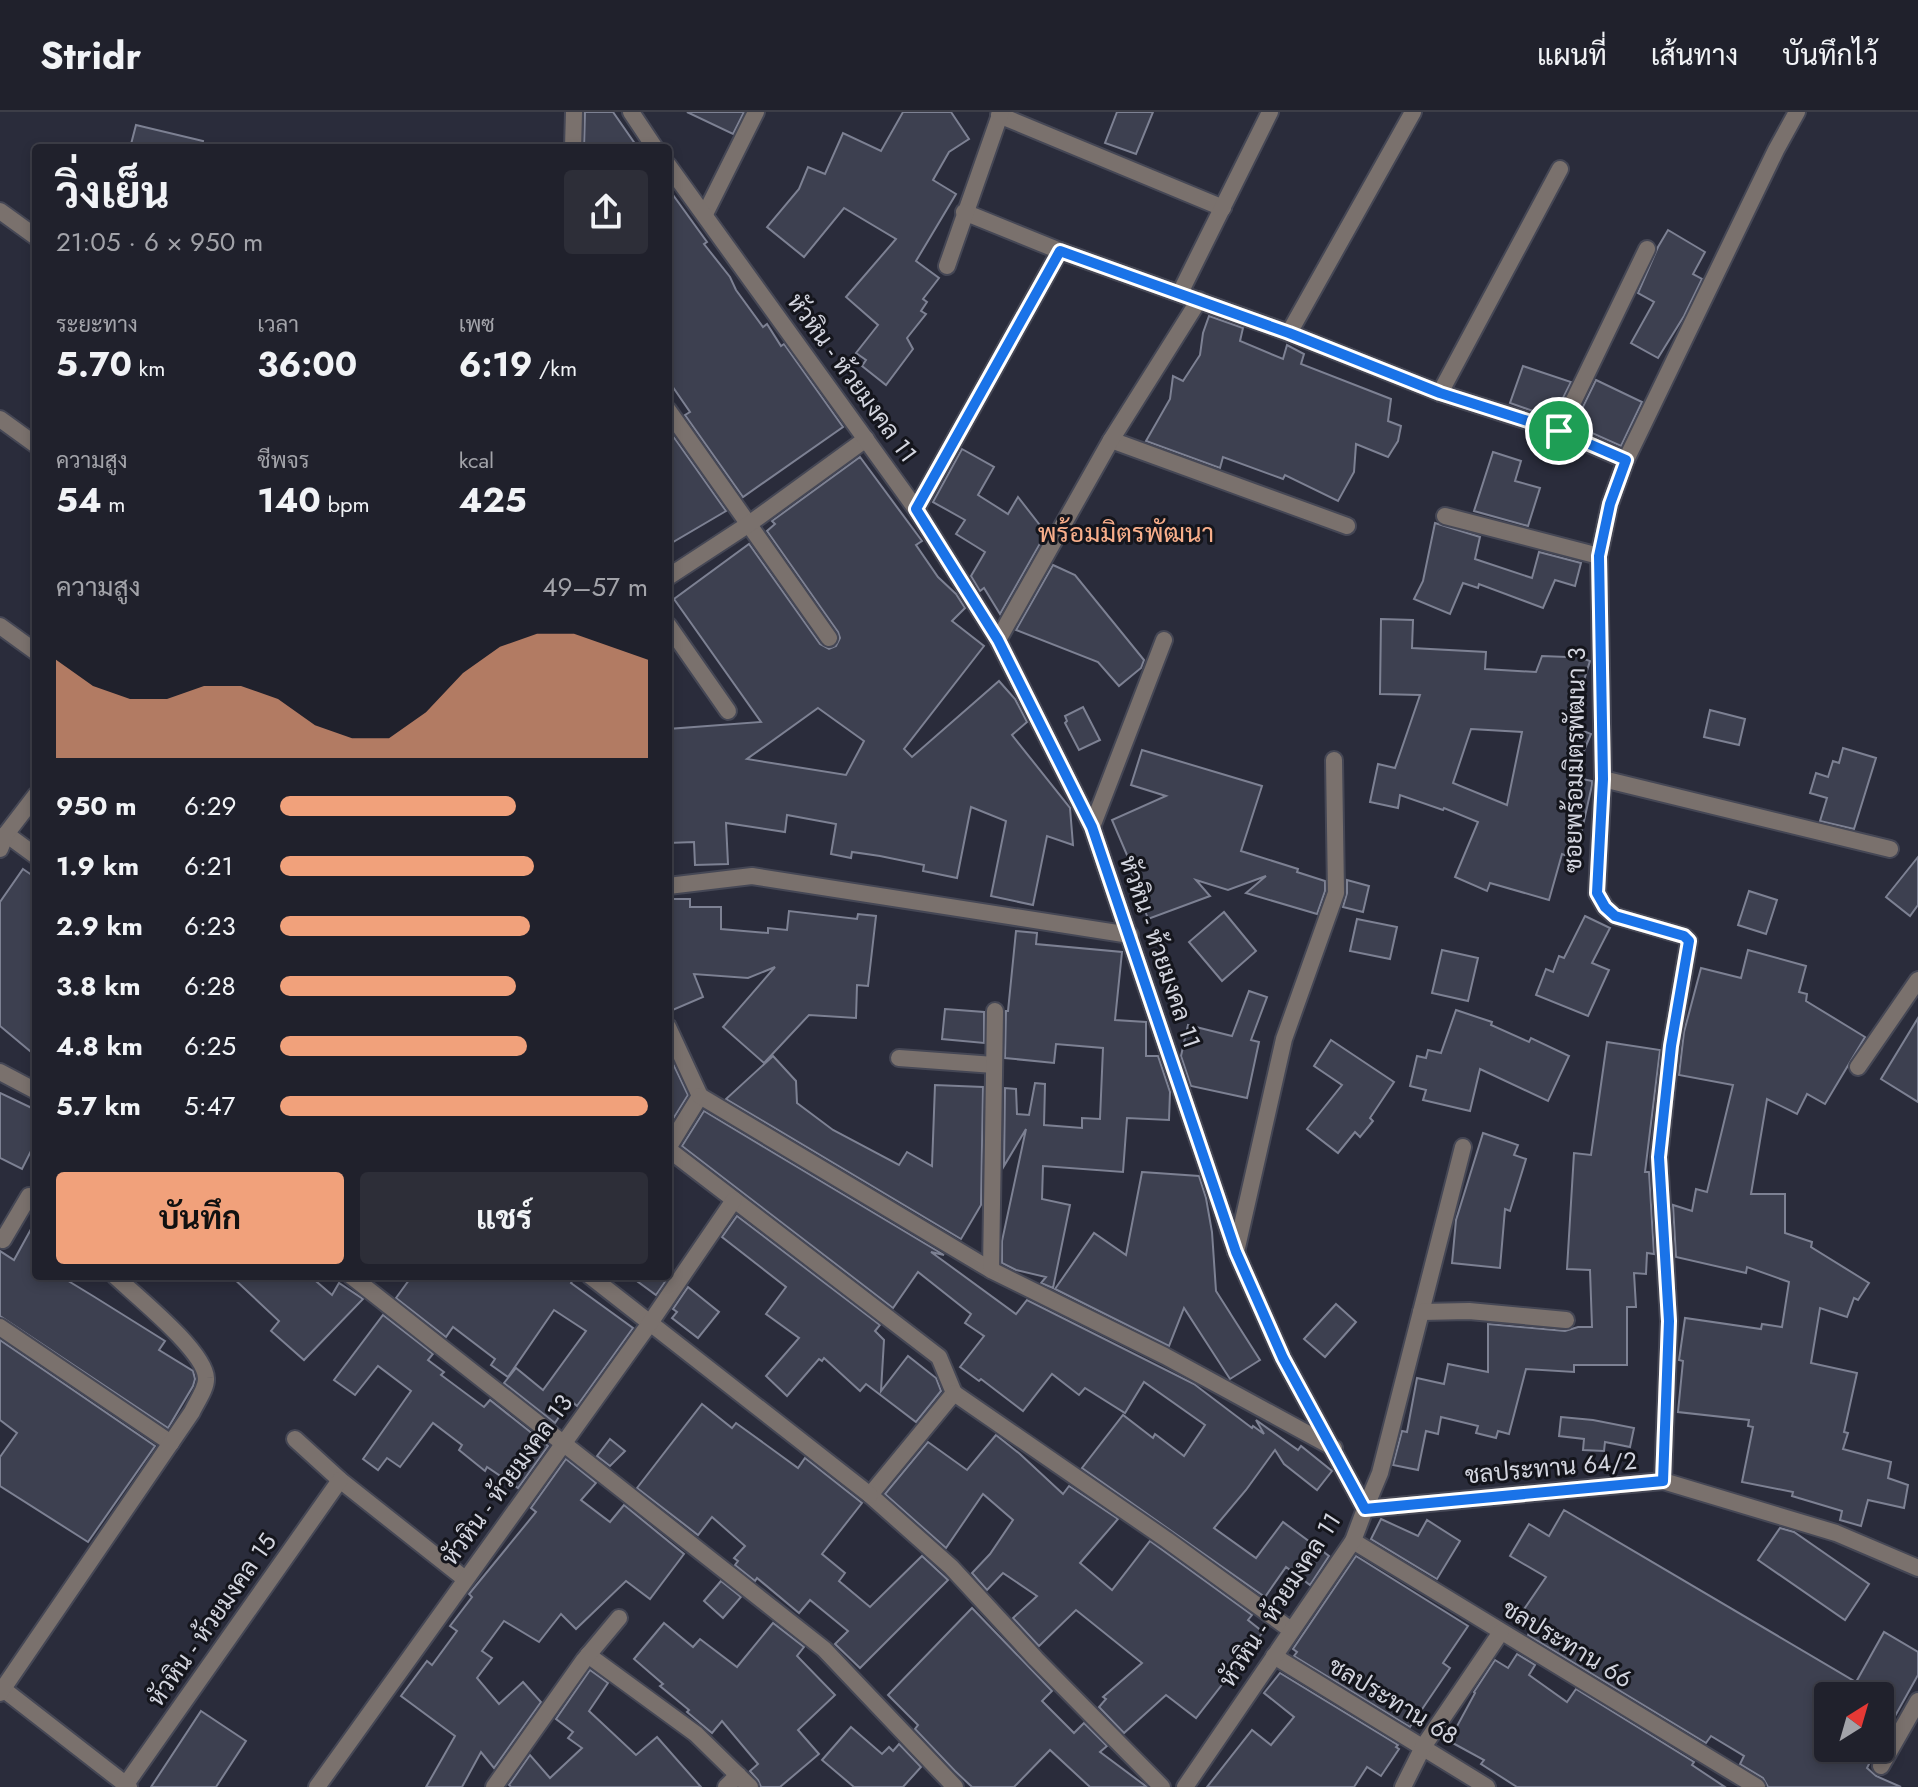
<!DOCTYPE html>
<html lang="th">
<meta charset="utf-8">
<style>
:root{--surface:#20212c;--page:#2d2e38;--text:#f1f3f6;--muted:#a2a3a9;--line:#3d3e48;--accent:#f1a17b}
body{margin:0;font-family:Jost,Sarabun,sans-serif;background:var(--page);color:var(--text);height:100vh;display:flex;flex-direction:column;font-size:30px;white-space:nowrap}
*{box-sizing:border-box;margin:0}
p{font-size:26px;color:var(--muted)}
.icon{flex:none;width:44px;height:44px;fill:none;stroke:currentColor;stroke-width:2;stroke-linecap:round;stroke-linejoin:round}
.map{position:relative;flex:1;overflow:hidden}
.panel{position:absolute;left:32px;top:32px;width:640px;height:1136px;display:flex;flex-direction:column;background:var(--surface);border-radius:8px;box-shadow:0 4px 12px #0003,0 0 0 2px var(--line)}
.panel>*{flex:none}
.needle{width:52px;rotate:37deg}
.fabs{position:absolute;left:1814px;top:1570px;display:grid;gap:16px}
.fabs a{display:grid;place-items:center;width:80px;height:80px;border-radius:8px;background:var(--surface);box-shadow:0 4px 12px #0003,0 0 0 2px var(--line);font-size:40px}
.pin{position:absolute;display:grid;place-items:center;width:68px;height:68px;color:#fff;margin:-34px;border:4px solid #fff;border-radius:50%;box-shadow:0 2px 8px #0007}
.round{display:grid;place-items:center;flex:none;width:84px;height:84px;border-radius:8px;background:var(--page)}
.head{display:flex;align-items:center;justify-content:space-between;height:136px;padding:0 24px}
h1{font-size:44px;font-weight:700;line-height:60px}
.stats{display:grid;grid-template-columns:repeat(3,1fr);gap:12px;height:136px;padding:8px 24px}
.stats div{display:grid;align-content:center}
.stats b{font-size:34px;font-weight:700}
.stats small{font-size:22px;font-weight:400}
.stats p{font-size:22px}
.chart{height:224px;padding:16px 24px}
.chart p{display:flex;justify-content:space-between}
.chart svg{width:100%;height:144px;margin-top:8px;fill:var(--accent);opacity:.7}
.cta{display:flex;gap:16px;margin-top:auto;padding:16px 24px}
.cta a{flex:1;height:92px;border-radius:8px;background:var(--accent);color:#111;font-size:32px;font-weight:700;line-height:92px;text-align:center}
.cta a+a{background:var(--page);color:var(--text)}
ul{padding:0 24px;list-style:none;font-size:26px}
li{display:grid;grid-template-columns:128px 96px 1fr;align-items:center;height:60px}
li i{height:20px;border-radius:10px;background:var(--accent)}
header{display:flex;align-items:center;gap:48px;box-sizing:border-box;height:112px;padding:0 40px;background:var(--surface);border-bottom:2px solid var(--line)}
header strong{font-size:38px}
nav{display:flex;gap:44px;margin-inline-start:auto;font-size:28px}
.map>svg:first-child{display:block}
.building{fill:#3d4050;stroke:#7d8193;stroke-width:2;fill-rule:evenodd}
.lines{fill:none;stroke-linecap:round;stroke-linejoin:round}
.minor-casing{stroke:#454755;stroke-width:20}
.tertiary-casing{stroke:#454755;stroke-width:20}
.minor{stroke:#7a716d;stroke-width:16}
.tertiary{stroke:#7a716d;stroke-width:16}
.route-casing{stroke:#fff;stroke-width:16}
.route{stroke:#1a73e8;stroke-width:10}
.labels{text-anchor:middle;stroke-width:6;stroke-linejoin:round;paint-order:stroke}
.street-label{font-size:24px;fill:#d3d5df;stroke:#14151c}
.neighbourhood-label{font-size:26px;fill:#f9af8b;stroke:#14151c}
</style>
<header>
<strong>Stridr</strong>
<nav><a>แผนที่</a><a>เส้นทาง</a><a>บันทึกไว้</a></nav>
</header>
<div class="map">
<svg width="1918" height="1675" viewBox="0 0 1918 1675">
<rect width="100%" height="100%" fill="#2a2c3b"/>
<g class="building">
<polygon points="585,0 613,0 638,36 584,36"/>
<polygon points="687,0 744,0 733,22"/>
<polygon points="903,0 951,0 969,27 949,40 933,68 956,82 916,149 939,166 923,187 927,190 921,199 926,202 907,226 913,237 886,273 862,254 866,248 856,241 878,213 846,185 896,127 844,96 804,145 767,115 799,77 808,55 825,62 843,21 881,39"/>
<polygon points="1117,0 1153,0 1136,42 1105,31"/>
<polygon points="136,13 203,29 202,36 130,36"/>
<polygon points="668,76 707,130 704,132 730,165 736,178 763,215 767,212 781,234 784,232 843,315 743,385 685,303 690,300 668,268"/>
<polygon points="1668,118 1705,140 1693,162 1702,167 1684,204 1658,246 1631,231 1654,190 1638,181 1658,135"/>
<polygon points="1209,204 1243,216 1240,229 1283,247 1287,233 1304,242 1301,252 1391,287 1388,309 1401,314 1398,329 1388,345 1356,332 1354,360 1338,389 1285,363 1283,367 1223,345 1220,356 1146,329 1170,287 1173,264 1183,269 1200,243 1203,221"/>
<polygon points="1523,254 1571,270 1553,306 1510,291"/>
<polygon points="1596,268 1642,290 1621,334 1574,313"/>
<polygon points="668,317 726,399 668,433"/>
<polygon points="962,337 994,355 978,383 1008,402 1018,385 1046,421 1000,502 984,476 980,479 971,464 985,440 956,422 965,408 933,390"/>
<polygon points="1493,340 1521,349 1515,369 1540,376 1528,414 1474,399"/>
<path d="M860 345 922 429 916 433 938 465 956 482 965 496 952 509 984 534 904 637 912 645 999 569 1015 587 1027 610 1012 623 1070 696 1073 733 1047 724 1033 793 991 784 1006 709 971 695 957 766 923 759 924 753 880 744 852 740 851 746 831 742 836 712 787 703 785 720 726 711 728 752 695 753 694 730 668 731V617L761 610 674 487 749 432 820 532 829 537 836 534 840 526 838 520 767 419 775 412 772 409ZM818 596 864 629 846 663 747 647Z"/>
<polygon points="1435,411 1480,425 1475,447 1532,466 1539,440 1581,451 1575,474 1555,468 1543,496 1479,472 1478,476 1463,471 1450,502 1414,487 1423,469"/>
<polygon points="1053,453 1075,463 1144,548 1141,556 1119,574 1098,550 1016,518"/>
<path d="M1381 507 1413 508 1412 536 1486 540 1485 557 1536 560 1542 544 1567 545 1568 541 1590 549 1580 581 1583 582 1571 614 1591 622 1573 665 1592 669V673L1582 718 1579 717 1570 745 1562 742 1549 788 1490 771 1487 779 1455 765 1478 710 1444 696 1443 698 1400 683 1398 696 1370 690 1378 652 1395 656 1420 583 1380 582ZM1471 617 1522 620 1507 693 1453 671Z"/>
<polygon points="1083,595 1100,628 1079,638 1065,611 1067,609 1065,604"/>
<polygon points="1710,598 1745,607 1739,633 1704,625"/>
<polygon points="1843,636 1876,646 1854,717 1820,709 1827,686 1810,681 1816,661 1828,665 1833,649 1839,651"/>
<polygon points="1142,638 1262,674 1241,739 1298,757 1297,760 1325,769 1325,779 1317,802 1246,781 1266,764 1228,778 1196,768 1210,784 1148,807 1128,751 1130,750 1112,708 1166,684 1131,673"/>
<polygon points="1918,745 1918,793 1910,804 1886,785"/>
<polygon points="23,757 36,766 36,944 0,914 0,790"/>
<polygon points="1347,768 1369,774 1363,800 1343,795 1347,781"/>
<polygon points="1749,779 1777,788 1766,822 1738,813"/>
<polygon points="668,787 690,787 690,795 721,795 721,817 768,821 768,816 787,818 789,799 857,807 858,802 876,804 868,874 857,873 856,906 809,903 764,951 723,915 775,855 748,866 694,862 703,885 668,900"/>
<polygon points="1224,800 1256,839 1222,869 1189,830"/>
<polygon points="1585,804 1610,816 1592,851 1609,858 1588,904 1536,883 1546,857 1553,860 1559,844 1564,846"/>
<polygon points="1357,807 1397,815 1390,847 1350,839"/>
<polygon points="1016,819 1037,821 1036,832 1122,840 1115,908 1146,910 1146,944 1158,944 1170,980 1169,1008 1127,1006 1123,1060 1043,1054 1042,1087 1070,1093 1053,1176 1041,1171 1046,1165 1016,1158 1002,1151 1002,1129 1026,1017 1004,1054 1005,976 1016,977 1017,1002 1029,1003 1035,971 1045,972 1044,1013 1082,1016 1082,1006 1100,1007 1103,936 1056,932 1054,951 1005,946 1006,899 1008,899"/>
<polygon points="1442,838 1478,846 1468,889 1432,881"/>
<polygon points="1748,838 1806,854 1799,880 1807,882 1806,889 1865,925 1825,992 1807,982 1797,1002 1767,987 1751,1082 1785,1082 1785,1121 1812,1130 1811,1135 1869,1171 1858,1188 1854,1186 1847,1205 1820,1196 1811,1251 1857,1261 1844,1320 1848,1321 1843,1337 1891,1350 1888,1366 1908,1373 1904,1396 1868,1388 1861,1414 1840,1408 1842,1399 1792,1384 1793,1380 1742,1370 1753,1315 1748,1314 1749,1308 1678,1300 1683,1249 1679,1248 1685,1206 1761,1217 1762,1212 1782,1215 1789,1170 1747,1155 1746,1161 1676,1145 1673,1093 1692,1099 1696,1077 1707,1080 1733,973 1679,963 1684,920 1701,856 1741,866"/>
<polygon points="1249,879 1267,885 1251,928 1259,930 1247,986 1191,974 1181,944 1188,913 1232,924"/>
<polygon points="945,897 984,900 984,931 942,927"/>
<polygon points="1456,898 1492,910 1491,913 1529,930 1531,926 1569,944 1548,989 1480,957 1470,999 1423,988 1426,978 1410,974 1417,944 1426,946 1428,938 1441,941"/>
<polygon points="1918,906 1918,990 1881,967"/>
<polygon points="1331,928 1394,970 1370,1006 1373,1009 1360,1025 1355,1020 1338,1041 1307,1017 1342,973 1314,954"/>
<polygon points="1607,930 1660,938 1645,1060 1649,1060 1654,1142 1647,1141 1646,1162 1634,1161 1636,1195 1627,1195 1627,1253 1574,1253 1574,1260 1526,1257 1509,1322 1498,1319 1496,1326 1476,1321 1478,1314 1441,1305 1438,1322 1426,1319 1418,1358 1393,1353 1402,1319 1407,1320 1417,1266 1444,1272 1448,1252 1488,1260 1488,1212 1565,1219 1578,1215 1592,1215 1590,1158 1567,1157 1574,1041 1591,1043"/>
<polygon points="668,941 688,983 668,1015"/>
<polygon points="773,944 796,969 797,991 833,1018 899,1053 907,1040 932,1054 935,973 983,975 981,1093 961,1127 726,987"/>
<polygon points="0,981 36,998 36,1029 22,1057 0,1046"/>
<polygon points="704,999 944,1143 931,1140 1016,1202 1027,1188 1194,1272 1252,1316 1253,1314 1264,1322 1256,1308 1298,1338 1301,1334 1332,1359 1317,1378 1284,1352 1275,1338 1246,1378 1214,1416 1256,1446 1283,1410 1329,1444 1310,1473 1286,1455 1265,1485 1082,1356 1123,1303 1153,1326 1155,1322 1184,1344 1205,1313 1144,1270 1125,1301 1085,1276 1079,1283 1052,1262 1023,1299 981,1267 979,1269 960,1255 984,1224 965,1211 971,1202 918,1160 893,1196 682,1034"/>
<polygon points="1483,1021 1518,1033 1514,1043 1526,1047 1510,1099 1505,1097 1500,1156 1452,1151 1456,1108"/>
<polygon points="1142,1060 1199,1064 1206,1086 1212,1120 1216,1179 1260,1248 1230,1267 1184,1196 1169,1234 1055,1177 1094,1121 1126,1143"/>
<polygon points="737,1104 880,1213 875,1219 884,1228 881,1279 908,1244 936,1266 941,1279 916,1310 866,1272 860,1279 824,1246 822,1249 819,1247 787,1284 766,1264 799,1226 766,1202 786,1175 722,1125"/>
<polygon points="36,1108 36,1164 60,1164 93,1184 165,1229 159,1238 193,1259 195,1267 193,1274 168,1316 0,1204 0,1139 14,1148"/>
<polygon points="231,1164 310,1164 332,1183 339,1171 363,1187 304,1248 271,1219 279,1209"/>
<polygon points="412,1164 576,1164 571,1171 633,1216 577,1294 570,1288 555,1311 504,1271 516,1256 543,1278 586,1219 554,1198 508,1265 491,1253 495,1247 453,1215 446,1225 396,1186"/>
<polygon points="630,1164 669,1164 656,1183"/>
<polygon points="688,1175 719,1200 698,1226 672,1206 677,1200 673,1197"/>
<polygon points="1336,1192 1356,1210 1325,1245 1304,1227"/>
<polygon points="383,1203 433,1242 428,1248 444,1260 441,1263 484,1295 490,1288 548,1334 518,1376 487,1355 485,1359 459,1338 462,1333 433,1311 400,1355 387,1346 378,1358 363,1347 411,1279 378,1254 355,1283 334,1268"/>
<polygon points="0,1228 155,1334 88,1430 0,1374 0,1345 17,1321 0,1308"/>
<polygon points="702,1292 732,1316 736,1311 798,1356 805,1346 862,1391 822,1442 845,1461 839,1469 870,1495 922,1444 948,1468 860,1556 835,1532 848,1519 810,1488 799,1501 757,1466 755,1469 735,1453 738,1449 734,1446 745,1434 712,1405 698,1423 637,1376"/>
<polygon points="1561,1305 1593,1308 1634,1316 1630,1335 1605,1330 1604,1339 1583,1338 1584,1327 1559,1324"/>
<polygon points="996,1323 1020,1342 1063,1382 1069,1374 1118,1407 1080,1451 1112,1478 1150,1429 1252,1503 1248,1508 1263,1520 1196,1606 1166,1583 1124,1621 1099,1595 1106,1587 1103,1585 1142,1551 1076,1498 1039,1534 1013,1506 1037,1484 1003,1461 987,1478 972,1461 990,1442 1013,1408 983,1382 946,1436 885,1382 928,1330 967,1358"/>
<polygon points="610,1327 625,1339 610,1354 597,1344"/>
<polygon points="566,1347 596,1371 581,1388 610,1410 624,1393 684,1442 650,1487 626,1469 576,1517 561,1502 539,1530 504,1509 482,1539 492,1546 477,1566 499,1592 523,1570 541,1590 494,1656 481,1640 462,1675 426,1675 455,1624 401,1584 427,1549 432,1553 457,1519 450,1514 472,1485 469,1482 536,1400 531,1396"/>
<polygon points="1564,1398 1856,1570 1884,1520 1918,1540 1918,1563 1880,1631 1880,1584 1828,1584 1828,1636 1877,1636 1867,1656 1876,1664 1901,1675 1768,1675 1763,1666 1740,1652 1744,1644 1711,1624 1706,1631 1528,1523 1530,1519 1516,1509 1546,1465 1510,1444 1529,1412 1549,1424"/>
<polygon points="1381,1407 1418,1424 1427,1408 1460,1429 1437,1467 1371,1427"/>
<polygon points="1780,1416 1794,1420 1869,1472 1845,1508 1758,1448"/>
<polygon points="1356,1444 1468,1514 1443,1551 1450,1556 1410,1615 1294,1544 1297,1540 1293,1537"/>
<polygon points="721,1469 741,1485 723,1506 704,1489"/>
<polygon points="972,1496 1052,1579 1042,1589 1074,1621 1084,1611 1107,1634 1100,1640 1147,1675 1090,1675 1050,1638 1014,1675 972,1675 955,1659 915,1617 918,1613 888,1583"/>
<polygon points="664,1511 693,1535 700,1527 737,1555 773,1511 804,1535 797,1544 835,1583 798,1618 819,1642 780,1675 761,1675 758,1668 750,1659 758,1652 722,1609 712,1621 687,1600 689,1598 660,1574 663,1572 634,1547"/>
<polygon points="1517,1542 1535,1553 1529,1563 1567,1590 1576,1577 1694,1650 1692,1653 1725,1675 1517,1675 1481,1652 1484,1648 1449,1629 1475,1581 1474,1580 1495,1548 1508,1556"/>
<polygon points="590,1558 608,1571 589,1599 636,1643 657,1625 701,1675 511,1675 509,1673 530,1643 550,1666 582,1636 568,1626 573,1620 556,1607"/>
<polygon points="1280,1561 1398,1633 1396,1635 1399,1637 1381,1664 1367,1655 1354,1675 1207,1675 1252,1618 1271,1633 1294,1605 1264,1581"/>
<polygon points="201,1599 246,1629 216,1675 151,1675"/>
<polygon points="851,1615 882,1642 889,1635 893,1639 899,1632 921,1655 903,1675 854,1675 822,1648"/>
</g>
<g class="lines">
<g class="minor-casing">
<g id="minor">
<polyline points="999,3 1223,96"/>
<polyline points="573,36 574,0"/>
<polyline points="0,99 36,125"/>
<polyline points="964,100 1060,139 1289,221 1440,281 1559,319 1626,348"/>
<polyline points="705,102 756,0"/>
<polyline points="947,154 1001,0"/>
<polyline points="1180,181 1270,0"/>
<polyline points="1289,221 1413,0"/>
<polyline points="1440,281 1560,57"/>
<polyline points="668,298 829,526"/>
<polyline points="0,307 36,333"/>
<polyline points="1559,319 1647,137"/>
<polyline points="1111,328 1347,414"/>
<polyline points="916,397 1060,139"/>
<polyline points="1445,404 1599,444"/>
<polyline points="668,465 749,412 866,327"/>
<polyline points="668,513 728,599"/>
<polyline points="0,514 36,540"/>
<polyline points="998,528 1111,328 1199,188"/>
<polyline points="1603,667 1890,737"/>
<polyline points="1092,715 1164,528"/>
<polyline points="6,722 36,744"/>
<polyline points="0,737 6,722 36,683"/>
<polyline points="668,774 752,764 1130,823"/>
<polyline points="668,915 700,984 668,1036"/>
<polyline points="899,946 994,953"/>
<polyline points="1858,955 1918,868"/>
<polyline points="0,960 36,979"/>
<polyline points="700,984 991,1158 1165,1244 1334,1336"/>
<polyline points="1463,1035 1380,1361 1365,1397 1663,1369 1836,1421 1918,1456"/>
<polyline points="668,1037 939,1245 954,1281 870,1383 951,1455 1036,1547 1162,1675"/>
<polyline points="3,1128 29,1084"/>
<polyline points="1236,1140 1284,927 1336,781 1334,648"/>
<polyline points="991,1158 995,899"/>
<polyline points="351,1164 824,1537 955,1675"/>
<polyline points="590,1164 870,1383"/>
<polyline points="1421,1200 1469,1199 1566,1208"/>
<polyline points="0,1215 171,1331"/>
<polyline points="954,1281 1167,1428 1291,1518"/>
<polyline points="295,1327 340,1368 465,1467"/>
<polyline points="1663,1369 1669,1209 1659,1045 1671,934 1689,829 1684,824 1615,804 1605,795 1597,781 1603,667 1599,444 1610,392 1626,348 1776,38 1797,0"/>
<polyline points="1353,1429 1757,1675"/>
<polyline points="588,1543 696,1622 750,1675"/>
<polyline points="1274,1544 1487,1675"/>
<polyline points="3,1577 129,1675"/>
<path d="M0 1581 192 1300C196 1291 207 1276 206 1266 205 1239 136 1184 115 1164"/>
<polyline points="1881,1654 1918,1589"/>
<polyline points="124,1675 340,1368"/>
<polyline points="317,1675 650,1211 734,1088"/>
<polyline points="494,1675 584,1548 619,1506"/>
<polyline points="726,1675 738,1663"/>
<polyline points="1403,1675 1423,1635 1501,1520"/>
</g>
</g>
<g class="tertiary-casing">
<g id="tertiary">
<polyline points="631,0 655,36"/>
<polyline points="668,53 916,397 998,528 1092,715 1236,1140 1283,1246 1365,1397 1353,1429 1185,1675"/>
</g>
</g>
<use href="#minor" class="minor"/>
<use href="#tertiary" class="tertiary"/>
</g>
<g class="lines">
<g class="route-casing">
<polygon id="route" points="1060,139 1289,221 1440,281 1559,319 1626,348 1610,392 1599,444 1603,667 1597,781 1605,795 1615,804 1684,824 1689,829 1671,934 1659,1045 1669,1209 1663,1369 1365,1397 1283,1246 1236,1140 1092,715 998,528 916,397"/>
</g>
<use href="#route" class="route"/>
</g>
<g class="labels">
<g class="street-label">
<text transform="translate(852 266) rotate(54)" y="8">หัวหิน - ห้วยมงคล 11</text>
<text transform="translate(1575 648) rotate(-89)" y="8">ซอยพร้อมมิตรพัฒนา 3</text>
<text transform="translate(1160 840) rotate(71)" y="8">หัวหิน - ห้วยมงคล 11</text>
<text transform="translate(1551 1356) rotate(-5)" y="8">ชลประทาน 64/2</text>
<text transform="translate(507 1368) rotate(-54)" y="8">หัวหิน - ห้วยมงคล 13</text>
<text transform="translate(1280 1488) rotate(-57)" y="8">หัวหิน - ห้วยมงคล 11</text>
<text transform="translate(212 1508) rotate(-55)" y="8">หัวหิน - ห้วยมงคล 15</text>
<text transform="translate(1567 1532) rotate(31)" y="8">ชลประทาน 66</text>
<text transform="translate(1393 1589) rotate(31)" y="8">ชลประทาน 68</text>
</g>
<g class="neighbourhood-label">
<text x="1126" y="430">พร้อมมิตรพัฒนา</text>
</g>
</g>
</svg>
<div class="fabs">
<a><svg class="needle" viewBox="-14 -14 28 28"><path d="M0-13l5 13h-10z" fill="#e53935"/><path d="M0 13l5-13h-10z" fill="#a2a3a9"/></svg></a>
</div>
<div class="pin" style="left:1559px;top:319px;background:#1e9e55"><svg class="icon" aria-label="arrive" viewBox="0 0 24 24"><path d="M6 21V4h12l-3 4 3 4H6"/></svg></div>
<section class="panel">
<div class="head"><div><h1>วิ่งเย็น</h1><p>21:05 · 6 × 950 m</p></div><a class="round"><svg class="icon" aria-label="share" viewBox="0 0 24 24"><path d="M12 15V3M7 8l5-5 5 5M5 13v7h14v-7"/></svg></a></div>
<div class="stats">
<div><p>ระยะทาง</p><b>5.70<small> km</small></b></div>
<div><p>เวลา</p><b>36:00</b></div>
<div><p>เพซ</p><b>6:19<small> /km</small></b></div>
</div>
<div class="stats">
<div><p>ความสูง</p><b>54<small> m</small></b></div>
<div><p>ชีพจร</p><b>140<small> bpm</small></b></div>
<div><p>kcal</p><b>425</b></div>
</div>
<div class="chart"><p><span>ความสูง</span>49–57 m</p>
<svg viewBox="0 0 160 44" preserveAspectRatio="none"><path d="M0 44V14L10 22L20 26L30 26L40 22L50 22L60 26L70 34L80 38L90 38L100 30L110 18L120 10L130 6L140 6L150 10L160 14V44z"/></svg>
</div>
<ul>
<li><b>950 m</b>6:29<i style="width:64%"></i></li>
<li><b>1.9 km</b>6:21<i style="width:69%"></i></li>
<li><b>2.9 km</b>6:23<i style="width:68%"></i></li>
<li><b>3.8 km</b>6:28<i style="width:64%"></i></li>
<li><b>4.8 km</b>6:25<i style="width:67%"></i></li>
<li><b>5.7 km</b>5:47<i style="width:100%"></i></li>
</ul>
<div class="cta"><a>บันทึก</a><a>แชร์</a></div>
</section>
</div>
